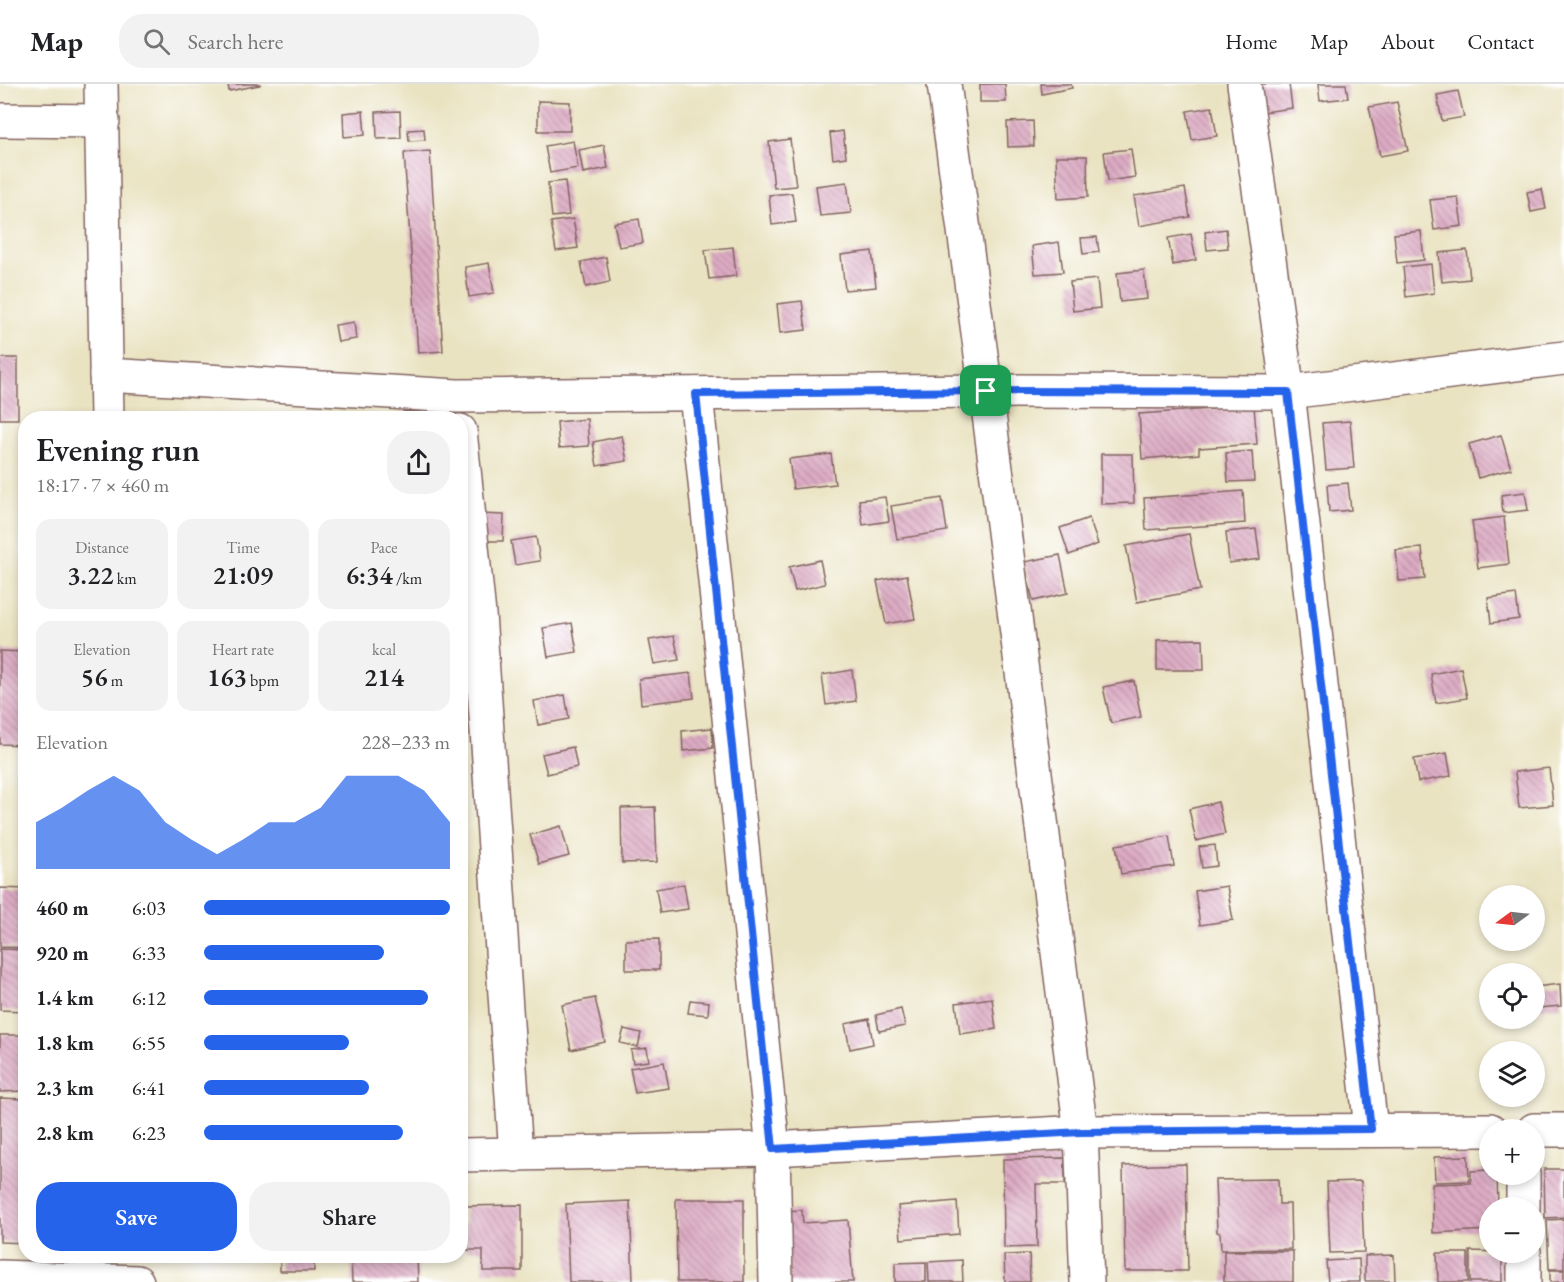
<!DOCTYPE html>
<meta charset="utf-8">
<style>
:root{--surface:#fff;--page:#f2f2f2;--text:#202124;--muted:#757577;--line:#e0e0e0;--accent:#2563eb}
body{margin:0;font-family:"EB Garamond",serif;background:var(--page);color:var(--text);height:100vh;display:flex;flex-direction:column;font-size:22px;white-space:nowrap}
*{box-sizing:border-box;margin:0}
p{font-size:20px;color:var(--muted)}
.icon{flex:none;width:33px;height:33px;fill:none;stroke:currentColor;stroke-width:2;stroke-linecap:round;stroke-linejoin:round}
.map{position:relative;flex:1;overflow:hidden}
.drawer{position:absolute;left:18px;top:327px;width:450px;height:852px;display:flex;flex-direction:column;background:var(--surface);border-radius:24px;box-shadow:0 3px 9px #0003}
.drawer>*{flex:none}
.needle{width:39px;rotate:255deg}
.buttons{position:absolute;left:1479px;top:801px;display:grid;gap:12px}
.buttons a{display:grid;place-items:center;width:66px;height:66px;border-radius:50%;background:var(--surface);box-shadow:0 3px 9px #0003;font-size:30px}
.pin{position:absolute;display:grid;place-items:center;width:51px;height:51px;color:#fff;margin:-26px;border-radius:12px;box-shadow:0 3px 9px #0006}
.round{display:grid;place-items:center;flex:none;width:63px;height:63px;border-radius:24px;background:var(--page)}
.head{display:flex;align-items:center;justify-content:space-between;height:102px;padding:0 18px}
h1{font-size:33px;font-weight:600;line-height:45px}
.figures{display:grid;grid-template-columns:repeat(3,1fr);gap:9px;height:102px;padding:6px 18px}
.figures div{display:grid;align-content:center;border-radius:15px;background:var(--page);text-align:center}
.figures b{font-size:26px;font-weight:600}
.figures small{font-size:16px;font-weight:400}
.figures p{font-size:16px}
.chart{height:168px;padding:12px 18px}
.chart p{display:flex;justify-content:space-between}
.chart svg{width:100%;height:108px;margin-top:6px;fill:var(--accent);opacity:.7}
.button{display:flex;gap:12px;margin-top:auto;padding:12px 18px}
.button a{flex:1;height:69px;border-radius:24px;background:var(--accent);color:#fff;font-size:24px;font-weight:600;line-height:69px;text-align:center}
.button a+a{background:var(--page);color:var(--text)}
ul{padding:0 18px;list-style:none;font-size:20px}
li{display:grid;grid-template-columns:96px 72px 1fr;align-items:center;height:45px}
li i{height:15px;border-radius:8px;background:var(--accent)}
header{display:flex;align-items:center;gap:36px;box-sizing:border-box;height:84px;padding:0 30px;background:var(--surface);border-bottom:2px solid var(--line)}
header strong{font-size:28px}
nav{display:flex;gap:33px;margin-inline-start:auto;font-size:21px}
.search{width:420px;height:54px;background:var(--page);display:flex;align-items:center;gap:15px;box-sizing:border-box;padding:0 21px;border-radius:24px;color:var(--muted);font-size:22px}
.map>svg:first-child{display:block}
.building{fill:url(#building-back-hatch)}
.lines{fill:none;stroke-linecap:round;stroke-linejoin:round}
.street-casing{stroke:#826460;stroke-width:36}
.street{stroke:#fff;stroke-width:33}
.route-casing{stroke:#fff;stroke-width:12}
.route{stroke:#2563eb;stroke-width:8}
</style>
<header>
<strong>Map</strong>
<div class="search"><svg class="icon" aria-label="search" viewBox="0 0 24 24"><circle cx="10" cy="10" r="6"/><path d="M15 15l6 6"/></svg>Search here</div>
<nav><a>Home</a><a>Map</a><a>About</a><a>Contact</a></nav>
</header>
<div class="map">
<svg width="1564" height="1198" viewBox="0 0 1564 1198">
<defs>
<pattern id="building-back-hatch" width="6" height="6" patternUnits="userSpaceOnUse" patternTransform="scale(1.5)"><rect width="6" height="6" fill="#ddacc4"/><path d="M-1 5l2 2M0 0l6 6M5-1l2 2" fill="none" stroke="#b58b9f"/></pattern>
</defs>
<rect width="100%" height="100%" fill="#fff"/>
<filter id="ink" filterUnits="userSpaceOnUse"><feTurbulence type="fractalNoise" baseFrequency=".0167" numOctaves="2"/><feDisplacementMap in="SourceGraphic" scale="12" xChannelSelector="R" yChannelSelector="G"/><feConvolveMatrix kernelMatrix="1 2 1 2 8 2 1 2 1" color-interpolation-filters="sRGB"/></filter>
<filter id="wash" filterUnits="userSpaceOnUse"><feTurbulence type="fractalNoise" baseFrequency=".008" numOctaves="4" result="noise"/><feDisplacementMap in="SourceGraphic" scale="24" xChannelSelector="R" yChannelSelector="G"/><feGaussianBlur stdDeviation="1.35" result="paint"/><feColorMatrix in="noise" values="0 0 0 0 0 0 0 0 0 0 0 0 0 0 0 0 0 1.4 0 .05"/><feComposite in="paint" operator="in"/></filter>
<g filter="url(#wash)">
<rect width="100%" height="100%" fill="#eae3c2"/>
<g id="blocks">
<g class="building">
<polygon points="228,0 260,0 260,1 229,7"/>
<polygon points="980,0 1005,0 1006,18 980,18"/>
<polygon points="1041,0 1071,0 1072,4 1042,10"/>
<polygon points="1261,0 1289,0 1292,24 1264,28"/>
<polygon points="1318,0 1346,0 1348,14 1320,17"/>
<polygon points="1458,7 1464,33 1442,37 1437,11"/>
<polygon points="538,17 570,18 570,47 538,47"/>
<polygon points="1397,18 1408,67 1380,72 1369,23"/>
<polygon points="1212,23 1217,52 1192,56 1187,27"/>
<polygon points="363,27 365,51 344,53 343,29"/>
<polygon points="400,27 401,54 377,55 376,28"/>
<polygon points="1033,37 1034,62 1008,63 1007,38"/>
<polygon points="424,45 425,56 409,57 408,46"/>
<polygon points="843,47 846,73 833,75 830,49"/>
<polygon points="790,55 796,102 774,104 769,58"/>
<polygon points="573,57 578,84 550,89 545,62"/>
<polygon points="604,61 608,84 583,89 579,66"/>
<polygon points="1131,65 1135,93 1108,97 1104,68"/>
<polygon points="430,67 443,267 418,269 404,69"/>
<polygon points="1056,72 1087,72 1088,113 1058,115"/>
<polygon points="565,97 569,131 552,133 548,99"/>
<polygon points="847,98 851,129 820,132 816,102"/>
<polygon points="1185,104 1190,133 1139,142 1134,112"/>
<polygon points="1542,105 1546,125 1531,128 1527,108"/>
<polygon points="792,109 796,138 772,141 769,111"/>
<polygon points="1458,113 1462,142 1434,146 1430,116"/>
<polygon points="573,135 578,164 556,167 551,138"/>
<polygon points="639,135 643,159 619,163 614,139"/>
<polygon points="1226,145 1228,164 1207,166 1205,148"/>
<polygon points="1421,147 1424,176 1397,179 1394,150"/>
<polygon points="1191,150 1196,176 1173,181 1168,154"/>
<polygon points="1097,153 1099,168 1083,170 1081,154"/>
<polygon points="1059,158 1063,188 1035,190 1032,162"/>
<polygon points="733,163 736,192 709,195 705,166"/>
<polygon points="1467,166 1470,195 1442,198 1439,169"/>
<polygon points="872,167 876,203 845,206 841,171"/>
<polygon points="606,173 610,198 586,203 581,178"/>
<polygon points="489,179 494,209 469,213 465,183"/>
<polygon points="1431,180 1434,209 1406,213 1403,183"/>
<polygon points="1144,186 1147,215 1120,218 1117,189"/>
<polygon points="1097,195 1100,224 1073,227 1070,198"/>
<polygon points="802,217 806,246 780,249 777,220"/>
<polygon points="354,238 356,255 338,258 335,241"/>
<rect x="0" y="274" width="18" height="61"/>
<polygon points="1254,322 1257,360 1199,364 1199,370 1142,375 1139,330"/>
<polygon points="432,327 432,334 403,334 403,328"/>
<polygon points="587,335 589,362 559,364 557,338"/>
<polygon points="1350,337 1354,384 1326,386 1322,339"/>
<polygon points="1501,351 1511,385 1478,394 1469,360"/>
<polygon points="622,352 627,377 597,382 593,358"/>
<polygon points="1252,367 1254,397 1228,398 1226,369"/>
<polygon points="831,370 835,400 793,405 789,375"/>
<polygon points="1101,370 1133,370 1134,419 1101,420"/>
<polygon points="1348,399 1351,426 1329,428 1327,401"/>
<polygon points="1243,407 1245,439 1146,446 1144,414"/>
<polygon points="1525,408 1528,426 1503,429 1501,411"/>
<polygon points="885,413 889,437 863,441 859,416"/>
<polygon points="942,414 947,447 897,455 891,422"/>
<polygon points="479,430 504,431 503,457 479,457"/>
<polygon points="1504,433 1509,480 1478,484 1472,437"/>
<polygon points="1089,434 1098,460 1069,471 1060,444"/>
<polygon points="1256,445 1260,475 1229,479 1226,448"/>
<polygon points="1189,450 1200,506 1137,518 1126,462"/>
<polygon points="536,453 540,477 515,481 511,457"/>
<polygon points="1422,464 1425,495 1399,497 1396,466"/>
<polygon points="1060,471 1068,509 1033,517 1024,478"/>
<polygon points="820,476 825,500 795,507 789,483"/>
<polygon points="907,491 915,535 886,540 877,497"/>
<polygon points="1516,510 1519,535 1491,539 1488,514"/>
<polygon points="572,539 577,568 548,573 543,544"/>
<polygon points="674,552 679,576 654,580 649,556"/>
<polygon points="1203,555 1204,586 1157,586 1157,556"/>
<polygon points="0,567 26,568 24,661 0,660"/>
<polygon points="1461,584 1467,614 1436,619 1431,590"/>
<polygon points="852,586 856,617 826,621 822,591"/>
<polygon points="691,589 694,614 641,620 639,595"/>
<polygon points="1134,597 1141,633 1111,639 1103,603"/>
<polygon points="565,611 569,635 538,641 534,617"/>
<polygon points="712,644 713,664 683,667 682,647"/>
<polygon points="573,663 577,683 547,690 542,670"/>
<polygon points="1447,669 1451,692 1418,698 1414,675"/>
<polygon points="1549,684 1553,721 1519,724 1515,688"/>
<polygon points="1218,718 1225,750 1196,757 1189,725"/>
<polygon points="655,723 657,778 622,779 621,724"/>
<polygon points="561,742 569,772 539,780 530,751"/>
<polygon points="1169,752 1174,782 1121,790 1116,761"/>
<polygon points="1215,761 1217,782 1202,784 1199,763"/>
<polygon points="684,800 688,825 660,829 656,805"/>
<polygon points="1227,802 1233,836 1200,841 1195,807"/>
<polygon points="0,804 26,805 26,864 0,863"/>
<polygon points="659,855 659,886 626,886 626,856"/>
<polygon points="0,865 26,866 24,927 0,926"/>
<polygon points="1560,900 1561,922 1538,924 1535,903"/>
<polygon points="595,914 605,958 571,966 562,921"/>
<polygon points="992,914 996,945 960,950 956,919"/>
<polygon points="690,916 709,918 708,931 688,929"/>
<polygon points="901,925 905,942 879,947 876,931"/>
<polygon points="869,935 873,960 850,965 845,940"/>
<polygon points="624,945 641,949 638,963 620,959"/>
<polygon points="0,951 26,951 26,1007 0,1008"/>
<polygon points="647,964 649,977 633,979 631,966"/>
<polygon points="664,978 669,1004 635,1009 630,984"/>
<polygon points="0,1014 26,1015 26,1159 0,1158"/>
<polygon points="1468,1072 1469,1097 1435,1098 1434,1073"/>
<polygon points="1065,1074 1065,1100 1036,1100 1037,1163 1004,1164 1003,1075"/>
<polygon points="1186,1080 1188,1187 1125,1187 1123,1082"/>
<polygon points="1544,1085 1564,1085 1564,1133 1545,1134"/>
<polygon points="1490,1086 1490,1090 1497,1090 1498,1124 1490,1124 1490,1146 1433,1149 1432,1100 1471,1099 1471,1087"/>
<polygon points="1278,1095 1279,1120 1290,1120 1291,1165 1221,1166 1220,1149 1217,1148 1215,1096"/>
<polygon points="1361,1097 1364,1168 1330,1169 1327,1098"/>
<polygon points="676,1115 744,1115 744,1198 677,1198"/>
<polygon points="630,1117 633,1198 569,1198 566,1120"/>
<polygon points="957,1117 959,1150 901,1155 898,1122"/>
<polygon points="522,1121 522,1187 483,1187 483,1166 465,1166 465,1122"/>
<polygon points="802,1126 803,1139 848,1136 853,1198 790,1198 785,1127"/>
<polygon points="1564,1135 1564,1185 1549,1185 1547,1136"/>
<rect x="1224" y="1167" width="69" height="31"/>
<polygon points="1470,1167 1502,1168 1502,1198 1470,1198"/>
<polygon points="1437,1169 1468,1169 1468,1198 1438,1198"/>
<polygon points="1029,1170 1030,1198 1005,1198 1004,1171"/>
<polygon points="1394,1171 1395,1197 1365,1197 1365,1172"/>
<rect x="280" y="1172" width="34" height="15"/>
<polygon points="351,1172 417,1172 418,1198 352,1198"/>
<polygon points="1359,1175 1360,1198 1328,1198 1326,1177"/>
<polygon points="962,1176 963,1198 929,1198 928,1178"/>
<polygon points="926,1178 926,1198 895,1198 895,1179"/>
<rect x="1550" y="1186" width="14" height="12"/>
</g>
</g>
</g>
<g filter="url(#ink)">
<use href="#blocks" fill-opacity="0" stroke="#826460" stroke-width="1.5"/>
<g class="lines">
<g class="street-casing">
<g id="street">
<polyline points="101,0 107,334"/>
<polyline points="944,0 986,307 1081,1048 1087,1198"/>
<polyline points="1244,0 1288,308 1371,1045"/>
<polyline points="0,36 103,37"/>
<polyline points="106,291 457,312 986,307 1288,308 1564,274"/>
<polyline points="696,310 773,1065 776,1198"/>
<polyline points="460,347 479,530 516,1071"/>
<polyline points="1534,1046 1564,1046"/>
<polyline points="460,1071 773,1065 1081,1048 1490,1046"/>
<polyline points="1523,1090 1523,1124"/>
<polyline points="1524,1168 1524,1198"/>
<polyline points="0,1193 137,1198"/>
</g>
</g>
<use href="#street" class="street"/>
</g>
</g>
<g class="lines" filter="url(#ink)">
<g class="route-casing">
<polygon id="route" points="986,307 1288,308 1371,1045 1081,1048 773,1065 696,310"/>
</g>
<use href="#route" class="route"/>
</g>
</svg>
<div class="buttons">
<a><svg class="needle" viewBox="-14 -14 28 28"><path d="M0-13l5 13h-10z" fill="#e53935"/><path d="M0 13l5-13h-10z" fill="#757577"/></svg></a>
<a><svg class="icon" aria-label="locate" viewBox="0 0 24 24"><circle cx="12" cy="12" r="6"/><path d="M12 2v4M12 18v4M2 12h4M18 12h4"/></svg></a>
<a><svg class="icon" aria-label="layers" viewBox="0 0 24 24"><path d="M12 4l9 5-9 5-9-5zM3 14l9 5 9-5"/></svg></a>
<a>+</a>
<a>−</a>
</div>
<div class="pin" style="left:986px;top:307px;background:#1e9e55"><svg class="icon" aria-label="arrive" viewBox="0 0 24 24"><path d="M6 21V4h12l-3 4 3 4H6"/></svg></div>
<section class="drawer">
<div class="head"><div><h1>Evening run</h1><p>18:17 · 7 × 460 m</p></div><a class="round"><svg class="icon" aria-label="share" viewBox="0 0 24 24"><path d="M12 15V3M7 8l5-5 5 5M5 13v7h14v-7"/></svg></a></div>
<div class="figures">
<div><p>Distance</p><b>3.22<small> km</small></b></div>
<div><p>Time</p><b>21:09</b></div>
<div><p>Pace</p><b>6:34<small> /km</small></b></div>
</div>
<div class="figures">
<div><p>Elevation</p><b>56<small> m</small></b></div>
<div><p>Heart rate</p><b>163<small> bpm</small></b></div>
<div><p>kcal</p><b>214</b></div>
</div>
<div class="chart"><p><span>Elevation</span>228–233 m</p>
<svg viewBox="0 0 160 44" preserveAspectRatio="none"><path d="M0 44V25L10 19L20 12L30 6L40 12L50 25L60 32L70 38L80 32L90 25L100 25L110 19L120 6L130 6L140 6L150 12L160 25V44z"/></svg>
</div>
<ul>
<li><b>460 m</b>6:03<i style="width:100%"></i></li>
<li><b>920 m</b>6:33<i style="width:73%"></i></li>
<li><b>1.4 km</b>6:12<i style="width:91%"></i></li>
<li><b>1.8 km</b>6:55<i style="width:59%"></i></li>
<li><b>2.3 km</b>6:41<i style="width:67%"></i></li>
<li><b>2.8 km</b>6:23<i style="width:81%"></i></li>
</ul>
<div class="button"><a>Save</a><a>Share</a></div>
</section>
</div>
